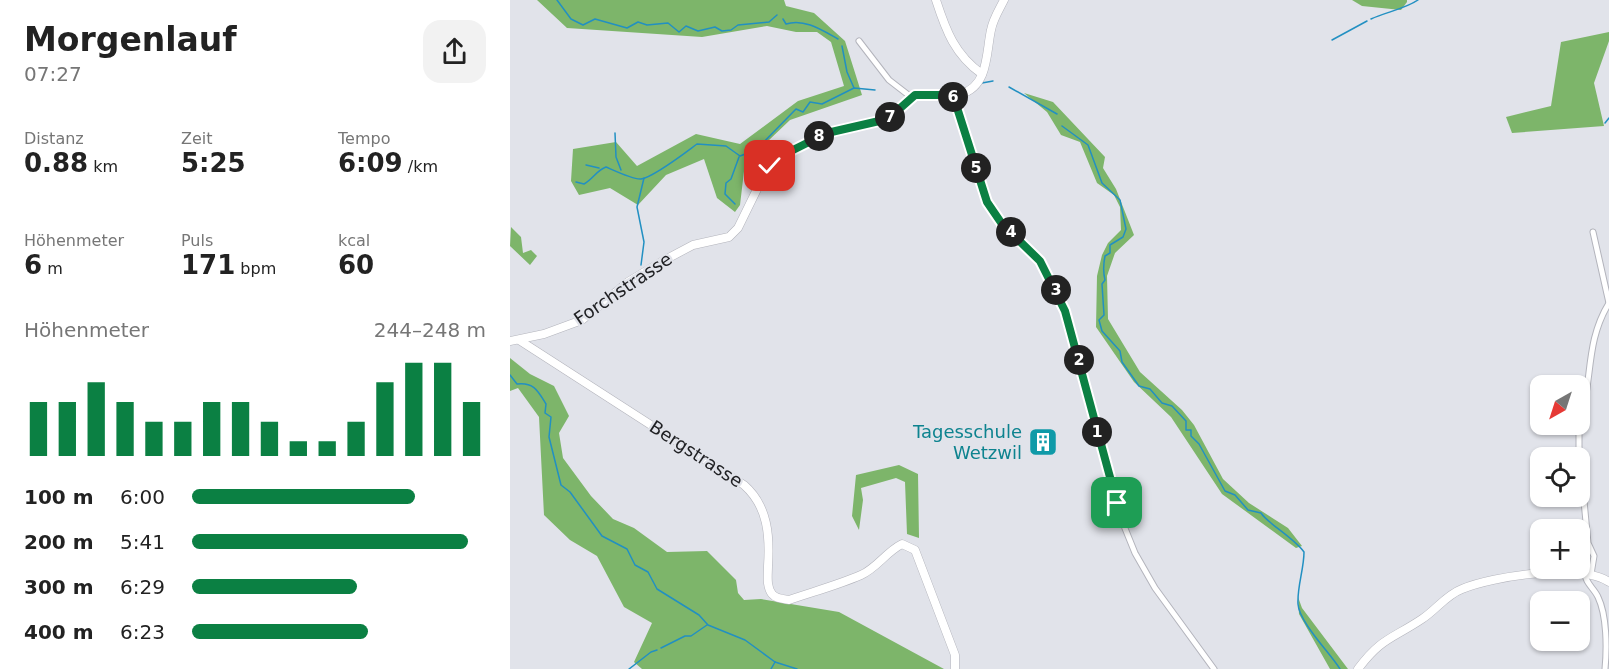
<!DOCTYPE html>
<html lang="de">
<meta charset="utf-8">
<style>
:root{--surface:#fff;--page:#f2f2f2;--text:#222;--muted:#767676;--accent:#0b8043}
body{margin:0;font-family:"DejaVu Sans",sans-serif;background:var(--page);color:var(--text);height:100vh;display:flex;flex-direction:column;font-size:22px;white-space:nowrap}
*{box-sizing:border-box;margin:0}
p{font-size:20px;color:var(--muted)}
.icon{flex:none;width:33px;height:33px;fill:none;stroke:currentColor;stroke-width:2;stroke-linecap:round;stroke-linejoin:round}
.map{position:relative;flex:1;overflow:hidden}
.drawer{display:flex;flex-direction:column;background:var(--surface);width:510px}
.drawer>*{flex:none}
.needle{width:39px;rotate:219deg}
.fabs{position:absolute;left:1020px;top:375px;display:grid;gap:12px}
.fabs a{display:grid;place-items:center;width:60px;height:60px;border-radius:12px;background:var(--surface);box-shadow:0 2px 4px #0004;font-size:30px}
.pin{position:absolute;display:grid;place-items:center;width:51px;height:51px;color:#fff;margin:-26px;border-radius:12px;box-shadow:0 3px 9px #0006}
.km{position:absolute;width:30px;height:30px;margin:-15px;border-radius:50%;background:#222;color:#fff;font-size:16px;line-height:30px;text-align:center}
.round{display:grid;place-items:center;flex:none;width:63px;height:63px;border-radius:18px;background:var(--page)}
.overview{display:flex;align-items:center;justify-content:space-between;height:102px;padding:0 24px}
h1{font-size:33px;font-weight:800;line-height:45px}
.stats{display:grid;grid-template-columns:repeat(3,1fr);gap:9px;height:102px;padding:6px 24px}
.stats div{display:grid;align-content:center}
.stats b{font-size:26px;font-weight:800}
.stats small{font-size:16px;font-weight:400}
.stats p{font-size:16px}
.chart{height:168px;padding:12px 24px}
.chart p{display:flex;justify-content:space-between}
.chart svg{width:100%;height:108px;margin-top:6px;stroke:var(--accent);stroke-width:6}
ul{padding:0 24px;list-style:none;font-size:20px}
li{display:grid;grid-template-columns:96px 72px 1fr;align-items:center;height:45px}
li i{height:15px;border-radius:8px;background:var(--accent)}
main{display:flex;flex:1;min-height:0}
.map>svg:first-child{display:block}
.forest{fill:#7db56a}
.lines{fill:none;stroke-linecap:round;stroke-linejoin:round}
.stream{stroke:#2290c2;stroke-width:1.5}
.street-casing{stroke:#b3b4bc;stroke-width:7}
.secondary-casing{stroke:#b3b4bc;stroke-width:9}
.street{stroke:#fff;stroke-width:5}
.secondary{stroke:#fff;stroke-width:8}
.route-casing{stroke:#fff;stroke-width:12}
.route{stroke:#0b8043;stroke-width:8}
.labels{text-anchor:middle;stroke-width:4.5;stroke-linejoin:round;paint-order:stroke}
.street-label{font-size:18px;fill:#202124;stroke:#e1e3ea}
.culture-label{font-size:18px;fill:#0d838f;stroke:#e1e3ea;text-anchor:end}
</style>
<main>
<section class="drawer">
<div class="overview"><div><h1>Morgenlauf</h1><p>07:27</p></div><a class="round"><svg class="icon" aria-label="share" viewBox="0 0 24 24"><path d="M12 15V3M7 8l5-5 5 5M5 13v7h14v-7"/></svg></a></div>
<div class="stats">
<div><p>Distanz</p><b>0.88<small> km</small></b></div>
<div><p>Zeit</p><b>5:25</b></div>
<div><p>Tempo</p><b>6:09<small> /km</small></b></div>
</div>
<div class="stats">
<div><p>Höhenmeter</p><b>6<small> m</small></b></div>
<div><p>Puls</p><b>171<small> bpm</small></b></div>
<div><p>kcal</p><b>60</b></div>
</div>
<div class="chart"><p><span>Höhenmeter</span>244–248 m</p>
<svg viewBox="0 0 160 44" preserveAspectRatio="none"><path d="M5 44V22M15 44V22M25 44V14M35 44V22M45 44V30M55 44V30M65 44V22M75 44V22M85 44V30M95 44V38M105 44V38M115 44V30M125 44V14M135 44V6M145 44V6M155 44V22"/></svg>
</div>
<ul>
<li><b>100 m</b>6:00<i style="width:76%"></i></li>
<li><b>200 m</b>5:41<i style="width:94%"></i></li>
<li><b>300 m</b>6:29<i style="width:56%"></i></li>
<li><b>400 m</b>6:23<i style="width:60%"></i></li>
</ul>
</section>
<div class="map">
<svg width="1099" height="669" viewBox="0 0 1099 669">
<rect width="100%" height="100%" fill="#e1e3ea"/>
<g class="forest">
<polygon points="27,0 274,0 276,6 304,13 335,41 352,95 280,120 235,163 230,205 225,212 207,198 194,159 156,175 128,205 100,188 69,195 61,181 63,149 106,142 127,166 186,134 230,144 288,101 334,86 321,42 307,32 286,32 257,26 192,37 57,28"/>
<polygon points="842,0 897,0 897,2 891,10 852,6"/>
<polygon points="1099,32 1099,41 1084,83 1094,126 1002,133 996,117 1041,106 1051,42"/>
<polygon points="514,93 543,102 595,157 593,168 606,189 624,235 605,253 597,276 598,319 630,372 672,410 684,425 713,479 739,503 778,528 792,546 786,548 712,494 661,417 624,382 586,327 587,276 592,255 598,243 611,230 610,207 604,195 587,183 570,142 551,135 537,112"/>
<polygon points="1,227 11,237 13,253 21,250 27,256 20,265 0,246"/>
<polygon points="0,358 20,374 44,386 59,416 49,433 53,458 81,496 103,519 124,528 157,552 197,551 226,580 228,593 234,600 251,599 329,612 434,669 132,669 124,662 142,623 114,607 87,556 60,540 34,515 29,417 8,388 0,391"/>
<polygon points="389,465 408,474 409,538 397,534 395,482 386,478 351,488 353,500 349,530 342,516 346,475"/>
<polygon points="788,597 792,608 838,669 820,669 789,614"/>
</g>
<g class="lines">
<g class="stream">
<polyline points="47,0 61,19 73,25 85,19 117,28 128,22 137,25 158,23 169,32 176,26 188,31 205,27 212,31 221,30 228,25 259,22 267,15"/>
<path d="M273 19 276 24C294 18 312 30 328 39"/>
<path d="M861 19C876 12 895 9 908 0"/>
<polyline points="822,40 857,21"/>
<polyline points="332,46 337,72 344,88"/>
<polyline points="472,83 483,81"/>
<polyline points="499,87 547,114"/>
<polyline points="1095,123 1099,118"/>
<path d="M552 126 578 145 592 183 610 200 616 229 613 237 600 245V253L595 256C593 266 593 272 595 280L592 284 594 315 589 320 592 331 610 351 612 362 629 386 640 389 652 403 662 406 676 421V430H681V436L689 444 715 491 725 495 738 510 751 513C757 523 784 538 794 552 794 569 787 587 788 604 789 622 820 653 830 669"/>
<polyline points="105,133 106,157 111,170"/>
<polyline points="76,165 89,168"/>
<path d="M66 182 74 184C83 179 87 170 96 167 103 170 124 180 131 179 144 177 176 152 187 144L216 146 230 156 246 150 286 109 293 112 300 102 312 104 344 88 365 90"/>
<polyline points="225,204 215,194 216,183 221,179 229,157"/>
<polyline points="131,265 134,242 127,207 134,178"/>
<path d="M0 375 7 384C24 382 28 391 36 404L35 413 41 417 39 437 51 485 60 492 92 536 117 549 125 565 138 572 147 589 189 615 198 625 235 640 265 662 287 669"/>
<polyline points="151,648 175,636 181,636 197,625"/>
<polyline points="119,669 141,652 147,650"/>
<polyline points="261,669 265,662"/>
</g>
<g class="street-casing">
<g id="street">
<polyline points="349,41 379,80 401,97"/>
<polyline points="443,95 477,202 492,224 529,261 555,311 610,516 625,553 645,588 704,669"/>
<polyline points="1083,232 1099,303"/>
<path d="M1070 422C1083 380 1075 342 1099 303"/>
<polyline points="1069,424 1069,458"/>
<polyline points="1070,459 1078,543 1084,556 1081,574"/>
<path d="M1075 573C1075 583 1084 588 1088 597 1097 616 1097 648 1095 669"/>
</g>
</g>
<g class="secondary-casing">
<g id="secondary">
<path d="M426 0C436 31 445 55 472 74"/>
<path d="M9 340 234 485C258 506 260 536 258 566 258 575 256 586 262 594 266 599 273 599 279 600 302 592 328 585 351 575 367 568 376 552 392 544L405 550 445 655V669"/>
<path d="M0 341 34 334 72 320 118 282 151 262 183 245 219 237 228 228 255 173 266 160 317 133 378 119 405 95C420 92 437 98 451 94 479 86 476 52 481 30 483 19 489 10 494 0"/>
<path d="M848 669C871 638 882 639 912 619 926 610 936 595 952 589 983 576 1070 563 1099 582"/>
</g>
</g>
<use href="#street" class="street"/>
<use href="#secondary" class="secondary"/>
</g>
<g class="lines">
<g class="route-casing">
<polyline id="route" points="260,166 273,155 317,133 378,119 405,95 443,95 477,202 492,224 530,261 555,311 607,503"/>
</g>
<use href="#route" class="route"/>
</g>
<defs>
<g id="building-square" transform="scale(1.5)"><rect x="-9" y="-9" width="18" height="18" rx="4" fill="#0f9aa8" stroke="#e1e3ea"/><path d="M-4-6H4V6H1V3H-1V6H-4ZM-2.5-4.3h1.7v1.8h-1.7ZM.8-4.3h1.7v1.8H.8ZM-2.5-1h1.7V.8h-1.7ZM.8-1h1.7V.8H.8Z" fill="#fff"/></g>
</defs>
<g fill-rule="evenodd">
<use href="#building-square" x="533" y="442"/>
</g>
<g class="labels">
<g class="street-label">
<text transform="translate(113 289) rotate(-34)" y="6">Forchstrasse</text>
<text transform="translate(186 454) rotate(33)" y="6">Bergstrasse</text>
</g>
<g class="culture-label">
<text x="512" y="438">Tagesschule<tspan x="512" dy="21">Wetzwil</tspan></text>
</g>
</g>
</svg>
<div class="fabs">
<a><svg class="needle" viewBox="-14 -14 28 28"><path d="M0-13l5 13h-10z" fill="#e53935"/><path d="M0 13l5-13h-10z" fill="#767676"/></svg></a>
<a><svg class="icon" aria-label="locate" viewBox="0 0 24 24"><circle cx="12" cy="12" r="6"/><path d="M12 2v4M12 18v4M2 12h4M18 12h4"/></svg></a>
<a>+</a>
<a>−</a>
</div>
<div class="pin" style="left:607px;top:503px;background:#1e9e55"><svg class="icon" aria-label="arrive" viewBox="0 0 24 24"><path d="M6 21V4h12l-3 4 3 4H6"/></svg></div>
<div class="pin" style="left:260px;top:166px;background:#d93025"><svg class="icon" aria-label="check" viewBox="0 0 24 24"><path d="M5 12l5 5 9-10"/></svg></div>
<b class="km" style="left:587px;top:432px">1</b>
<b class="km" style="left:569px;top:360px">2</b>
<b class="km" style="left:546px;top:290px">3</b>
<b class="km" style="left:501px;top:232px">4</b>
<b class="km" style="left:466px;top:168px">5</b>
<b class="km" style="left:443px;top:97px">6</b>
<b class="km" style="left:380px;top:117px">7</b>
<b class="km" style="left:309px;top:136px">8</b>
</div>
</main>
